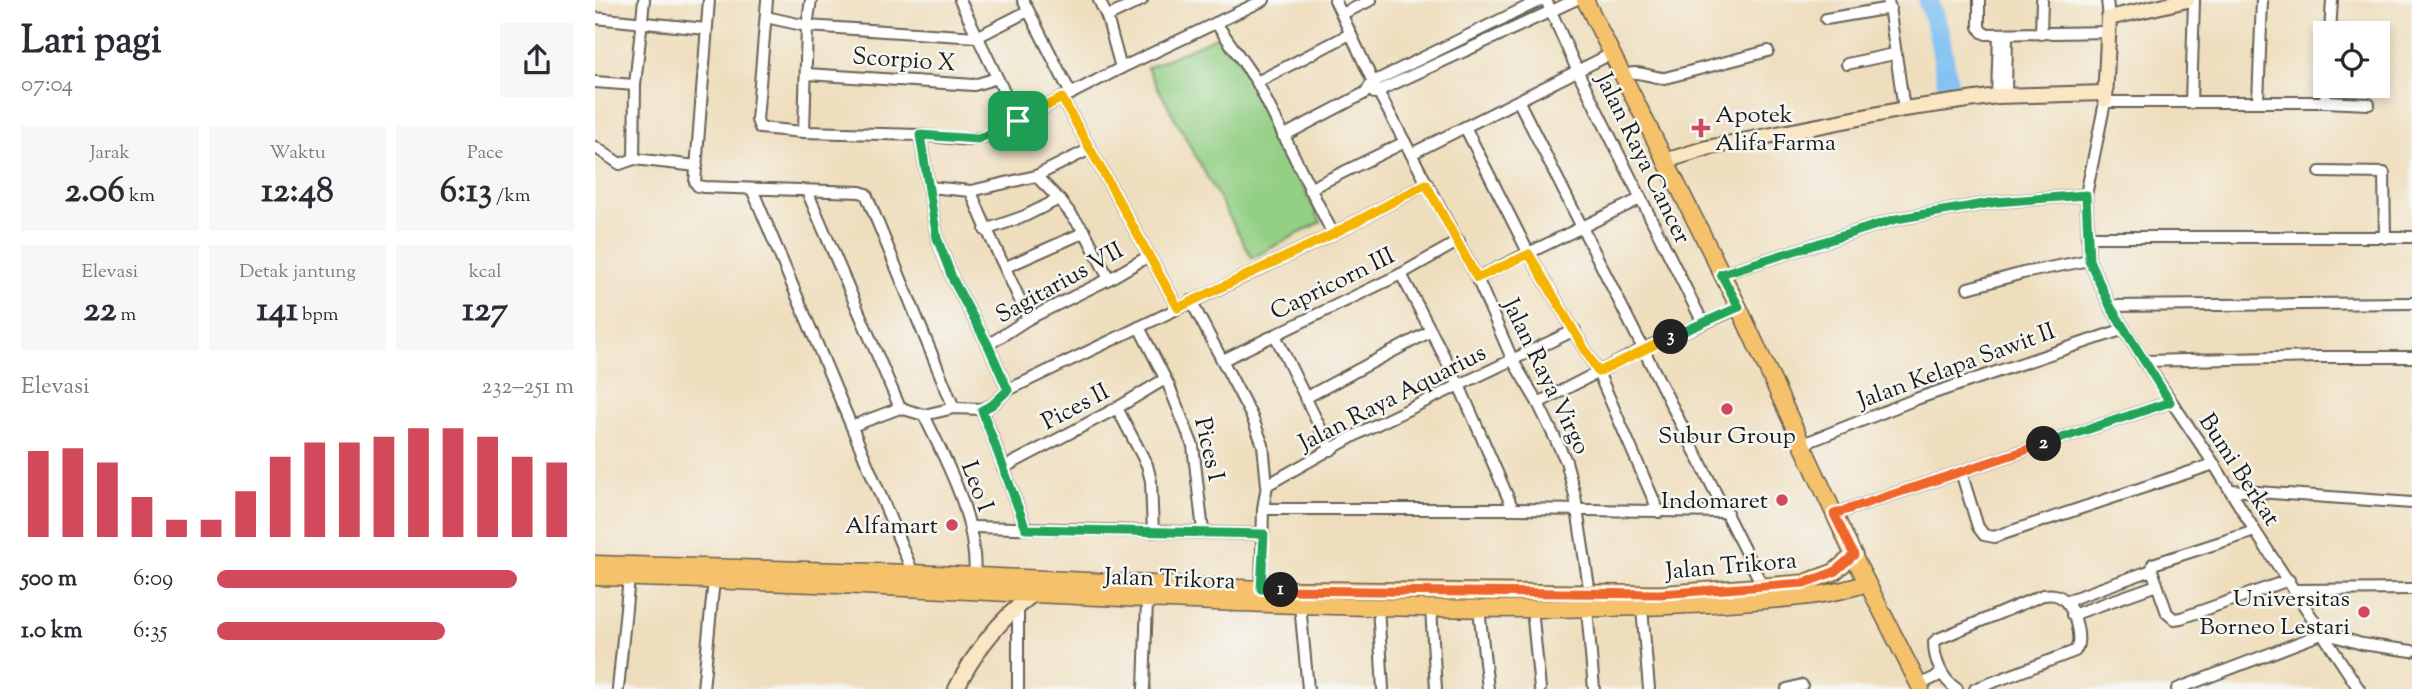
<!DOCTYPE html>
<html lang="id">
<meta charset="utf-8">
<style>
:root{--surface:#fff;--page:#f7f7f7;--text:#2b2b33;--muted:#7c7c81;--accent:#d1495b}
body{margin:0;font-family:"Sorts Mill Goudy",serif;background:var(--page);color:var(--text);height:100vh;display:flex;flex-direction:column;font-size:26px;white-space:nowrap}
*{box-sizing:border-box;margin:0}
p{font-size:23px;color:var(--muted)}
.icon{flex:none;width:38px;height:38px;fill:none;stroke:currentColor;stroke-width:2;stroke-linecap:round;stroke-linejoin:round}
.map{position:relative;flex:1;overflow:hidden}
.side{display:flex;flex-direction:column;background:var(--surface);width:595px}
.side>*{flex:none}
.fabs{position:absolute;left:1718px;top:21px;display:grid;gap:14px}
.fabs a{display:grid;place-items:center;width:77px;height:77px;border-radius:0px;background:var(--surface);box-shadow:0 4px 10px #0003;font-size:35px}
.pin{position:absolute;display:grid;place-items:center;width:60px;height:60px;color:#fff;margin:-30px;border-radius:14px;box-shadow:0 4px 10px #0006}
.km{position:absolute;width:35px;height:35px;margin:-18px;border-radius:50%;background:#222;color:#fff;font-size:19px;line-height:35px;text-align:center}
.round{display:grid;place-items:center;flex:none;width:74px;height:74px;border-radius:0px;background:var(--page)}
.summary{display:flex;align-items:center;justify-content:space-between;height:119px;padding:0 21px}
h1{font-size:38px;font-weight:700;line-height:52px}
.figures{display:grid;grid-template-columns:repeat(3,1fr);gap:10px;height:119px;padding:7px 21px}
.figures div{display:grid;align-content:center;border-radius:0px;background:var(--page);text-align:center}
.figures b{font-size:35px;font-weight:700}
.figures small{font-size:19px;font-weight:400}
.figures p{font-size:19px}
.chart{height:196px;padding:14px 21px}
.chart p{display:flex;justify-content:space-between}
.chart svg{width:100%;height:126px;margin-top:7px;stroke:var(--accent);stroke-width:6}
ul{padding:0 21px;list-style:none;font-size:23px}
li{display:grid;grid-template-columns:112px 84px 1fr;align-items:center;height:52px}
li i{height:18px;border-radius:9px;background:var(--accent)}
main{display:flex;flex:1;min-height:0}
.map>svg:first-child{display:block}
.green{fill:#93cf84;stroke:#587650;stroke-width:2}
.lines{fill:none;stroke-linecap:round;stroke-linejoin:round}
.river{stroke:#7cbef2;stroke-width:21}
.street-casing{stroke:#666054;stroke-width:14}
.secondary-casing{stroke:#666054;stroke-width:18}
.primary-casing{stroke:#666054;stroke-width:19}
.street{stroke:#fff;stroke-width:10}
.secondary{stroke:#fbe6c4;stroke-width:14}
.primary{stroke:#f5c16b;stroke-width:16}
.split-1-casing{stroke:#fff;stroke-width:14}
.split-2-casing{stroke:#fff;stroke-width:14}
.split-3-casing{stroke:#fff;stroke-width:14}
.split-4-casing{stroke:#fff;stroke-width:14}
.split-1{stroke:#22a559;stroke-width:9}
.split-2{stroke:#f0652b;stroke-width:9}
.split-3{stroke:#22a559;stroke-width:9}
.split-4{stroke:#f5b400;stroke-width:9}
.poi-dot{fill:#d1495b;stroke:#f6f6f2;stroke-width:2.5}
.labels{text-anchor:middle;stroke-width:5;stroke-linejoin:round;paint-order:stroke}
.street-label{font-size:24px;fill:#1c1c1c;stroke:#f6f6f2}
.poi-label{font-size:24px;fill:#1c1c1c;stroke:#f6f6f2;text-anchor:end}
</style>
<main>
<section class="side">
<div class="summary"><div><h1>Lari pagi</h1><p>07:04</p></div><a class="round"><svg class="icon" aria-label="share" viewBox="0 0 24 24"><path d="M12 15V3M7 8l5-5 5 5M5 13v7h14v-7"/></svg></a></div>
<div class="figures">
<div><p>Jarak</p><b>2.06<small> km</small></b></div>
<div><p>Waktu</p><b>12:48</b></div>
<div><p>Pace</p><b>6:13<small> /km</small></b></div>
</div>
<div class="figures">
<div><p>Elevasi</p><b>22<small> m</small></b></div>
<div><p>Detak jantung</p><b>141<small> bpm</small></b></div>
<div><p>kcal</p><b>127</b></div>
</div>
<div class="chart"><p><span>Elevasi</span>232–251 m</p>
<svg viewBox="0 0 160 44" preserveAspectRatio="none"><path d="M5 44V14M15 44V13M25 44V18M35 44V30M45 44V38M55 44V38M65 44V28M75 44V16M85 44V11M95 44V11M105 44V9M115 44V6M125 44V6M135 44V9M145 44V16M155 44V18"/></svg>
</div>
<ul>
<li><b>500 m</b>6:09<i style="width:84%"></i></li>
<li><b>1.0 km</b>6:35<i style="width:64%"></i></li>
</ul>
</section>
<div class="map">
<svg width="1817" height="689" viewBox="0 0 1817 689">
<rect width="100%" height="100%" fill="#f6f6f2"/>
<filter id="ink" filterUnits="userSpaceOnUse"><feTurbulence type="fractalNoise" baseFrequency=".0143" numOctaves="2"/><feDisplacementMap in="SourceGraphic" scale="14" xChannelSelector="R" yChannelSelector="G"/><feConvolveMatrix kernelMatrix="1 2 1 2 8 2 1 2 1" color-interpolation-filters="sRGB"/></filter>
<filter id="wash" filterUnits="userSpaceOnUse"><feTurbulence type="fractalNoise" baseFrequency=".00686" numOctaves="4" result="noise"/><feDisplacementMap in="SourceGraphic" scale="28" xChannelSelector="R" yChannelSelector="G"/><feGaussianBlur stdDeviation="1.57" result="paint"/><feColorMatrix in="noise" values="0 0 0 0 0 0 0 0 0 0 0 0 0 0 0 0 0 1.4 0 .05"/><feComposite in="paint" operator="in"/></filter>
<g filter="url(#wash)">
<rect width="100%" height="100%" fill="#efdebd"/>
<polygon class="green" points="630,33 726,222 657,258 552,68"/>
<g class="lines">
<polyline class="river" points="1333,0 1344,33 1354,91"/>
</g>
</g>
<g filter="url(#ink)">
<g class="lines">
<g class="street-casing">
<g id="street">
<polyline points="114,0 100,182 103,186 109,187 265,192 271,194 359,408"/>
<polyline points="172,0 162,120 165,128 209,132 325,135 373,140 393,136 526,68 669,0"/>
<polyline points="365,0 423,121"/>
<polyline points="428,0 476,94"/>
<polyline points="504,0 512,17 526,68"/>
<polyline points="740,0 778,82 882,278 918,361 943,403 971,461 980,496 995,594"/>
<polyline points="951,0 983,72 1108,323"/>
<polyline points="1293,0 1309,109"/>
<polyline points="1384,0 1384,27 1387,32 1391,34 1515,32"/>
<polyline points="1512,0 1514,18"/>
<polyline points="747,14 776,0"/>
<polyline points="171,17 212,26 382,37 433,11"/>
<polyline points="512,17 547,0"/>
<polyline points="0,18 111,29"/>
<polyline points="1231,19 1295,8"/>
<polyline points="621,23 662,82 738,234"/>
<polyline points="1735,33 1737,0"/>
<polyline points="1446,34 1447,0"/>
<polyline points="1252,64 1299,54"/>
<polyline points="212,74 379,85 402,78"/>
<path d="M1028 76C1043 68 1054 78 1070 78L1173 51"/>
<polyline points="0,82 40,85"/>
<polyline points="662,82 755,34"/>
<polyline points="779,93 980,0"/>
<polyline points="1411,95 1412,34"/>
<polyline points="1402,96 1404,34"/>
<polyline points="467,98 583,308"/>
<polyline points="924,102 1168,587"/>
<polyline points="1663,102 1667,0"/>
<polyline points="1730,102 1731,86"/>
<polyline points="1596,103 1599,0"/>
<polyline points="870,127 934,254 1003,372 1064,512"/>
<polyline points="209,132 212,26 216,0"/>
<polyline points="325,135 342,238 358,280 393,345 413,390"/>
<polyline points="688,136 770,93 778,82 946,0"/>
<polyline points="0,147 25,164 39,159 102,166"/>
<polyline points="816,154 1016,54"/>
<polyline points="39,159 40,85 49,0"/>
<polyline points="1725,172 1789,173 1790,238"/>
<polyline points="441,176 464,199 490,232 514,279"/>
<polyline points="334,187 376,191 441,176 495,149"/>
<polyline points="157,189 318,573"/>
<polyline points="714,189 810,142"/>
<polyline points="212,191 305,408"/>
<path d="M376 191C392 235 415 275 433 319"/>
<polyline points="390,230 430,216 464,199"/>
<polyline points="1492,237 1817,237"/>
<polyline points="411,267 490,232"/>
<polyline points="1126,274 1301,219 1401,202 1491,195"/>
<polyline points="882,278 1045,199"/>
<polyline points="1373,288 1428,273 1494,260"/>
<polyline points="596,301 657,417 668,445 672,485 668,509 666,589"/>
<polyline points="1515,306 1817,303"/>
<polyline points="544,327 574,386 598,446 608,531"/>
<polyline points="836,331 864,385 918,509"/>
<polyline points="680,335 736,450"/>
<polyline points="393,345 433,319 514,279 554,256"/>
<polyline points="628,360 806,274 864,241"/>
<polyline points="1549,361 1725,357 1817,357"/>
<polyline points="710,398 836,331 806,274"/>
<polyline points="943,403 1050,348 1144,308"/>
<polyline points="522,408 552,465 556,481 558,532"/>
<polyline points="387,409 431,529"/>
<path d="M329 415C355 470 381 515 380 578"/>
<polyline points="257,426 305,408 329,415 359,408 387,409 397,405 413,390 738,234 831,184"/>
<polyline points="1208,444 1321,399 1529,329"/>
<polyline points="408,468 522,408 570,379"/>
<polyline points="1366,472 1383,527 1389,535 1399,537 1619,464"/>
<polyline points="672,485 768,431 980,330"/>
<polyline points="1636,490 1817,503"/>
<polyline points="668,509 918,509 1132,512"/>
<polyline points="1239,514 1575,402"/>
<polyline points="377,527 669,534"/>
<polyline points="1660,531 1558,564 1557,570 1572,613 1579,619 1586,618 1694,580"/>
<polyline points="1700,590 1817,589"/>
<polyline points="1471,601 1557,570"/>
<polyline points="705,605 713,689"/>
<polyline points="423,606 423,689"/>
<polyline points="783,606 788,689"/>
<polyline points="836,608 841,689"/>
<polyline points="1047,608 1054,689"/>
<polyline points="884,609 893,689"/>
<polyline points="937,609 945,689"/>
<polyline points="992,609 999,689"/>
<polyline points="1477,615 1562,585"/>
<polyline points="1324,685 1347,674"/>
<polyline points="23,689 34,578"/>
<polyline points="108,689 119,580"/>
<polyline points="549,689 552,600"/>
<polyline points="1192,689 1207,685"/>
<path d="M1362 689C1347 680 1339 660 1339 642L1343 639 1448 595C1457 594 1464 594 1470 601 1480 611 1488 640 1480 651L1380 689"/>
<polyline points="1582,689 1729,633 1767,644 1817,651"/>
<polyline points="1764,689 1660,531 1619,464 1549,361 1515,306 1494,260 1491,195 1510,102 1730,102 1774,104"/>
</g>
</g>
<g class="secondary-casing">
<g id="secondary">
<polyline points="1510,100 1514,18 1592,0"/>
<polyline points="1070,161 1112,148 1309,109 1402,96 1510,93"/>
<path d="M361 689C379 653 405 619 437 595"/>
</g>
</g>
<g class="primary-casing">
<g id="primary">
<polyline points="990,0 1144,308 1262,563 1326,689"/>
<polyline points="0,564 318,573 666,589 1065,594 1209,583 1239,572 1259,555"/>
<path d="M0 577C310 583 618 609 928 609 1001 609 1073 607 1146 602 1187 599 1233 597 1272 583"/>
</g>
</g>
<use href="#street" class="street"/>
<use href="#secondary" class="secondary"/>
<use href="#primary" class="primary"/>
</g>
</g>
<g class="lines" filter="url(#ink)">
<g class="split-1-casing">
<polyline id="split-1" points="423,121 383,139 325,135 342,238 358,280 393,345 413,390 397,405 387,410 431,529 669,534 666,589 686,590"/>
</g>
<g class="split-2-casing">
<polyline id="split-2" points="686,590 1065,594 1209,583 1239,572 1259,555 1239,514 1449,444"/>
</g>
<g class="split-3-casing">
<polyline id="split-3" points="1076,337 1144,307 1126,274 1301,219 1401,202 1491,195 1494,260 1515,306 1575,402 1449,444"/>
</g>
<g class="split-4-casing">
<polyline id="split-4" points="423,121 467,98 583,308 738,234 831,184 882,278 934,254 1003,372 1076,337"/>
</g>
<use href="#split-1" class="split-1"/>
<use href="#split-2" class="split-2"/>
<use href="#split-3" class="split-3"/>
<use href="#split-4" class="split-4"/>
</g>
<g class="poi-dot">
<path d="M1102.5 117.5h7v7h7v7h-7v7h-7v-7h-7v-7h7z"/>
<circle cx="1132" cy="409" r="7"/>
<circle cx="1187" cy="500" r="7"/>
<circle cx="357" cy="525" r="7"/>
<circle cx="1769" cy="612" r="7"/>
</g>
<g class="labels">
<g class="street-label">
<text transform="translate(309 59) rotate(4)" y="8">Scorpio X</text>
<text transform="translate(1049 158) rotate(64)" y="8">Jalan Raya Cancer</text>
<text transform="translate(464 282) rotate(-29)" y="8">Sagitarius VII</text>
<text transform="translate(737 283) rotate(-26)" y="8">Capricorn III</text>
<text transform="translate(1361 365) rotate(-20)" y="8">Jalan Kelapa Sawit II</text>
<text transform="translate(952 376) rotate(64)" y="8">Jalan Raya Virgo</text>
<text transform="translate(797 397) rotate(-27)" y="8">Jalan Raya Aquarius</text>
<text transform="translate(480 406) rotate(-28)" y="8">Pices II</text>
<text transform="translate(615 449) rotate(77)" y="8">Pices I</text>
<text transform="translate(1645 469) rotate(57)" y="8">Bumi Berkat</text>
<text transform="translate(383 486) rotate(69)" y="8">Leo I</text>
<text transform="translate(1136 565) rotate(-5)" y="8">Jalan Trikora</text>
<text transform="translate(575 578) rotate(2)" y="8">Jalan Trikora</text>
</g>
<g class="poi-label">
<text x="1120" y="122" text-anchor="start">Apotek<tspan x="1120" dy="28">Alifa Farma</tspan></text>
<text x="1132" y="443" text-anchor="middle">Subur Group</text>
<text x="1173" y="508">Indomaret</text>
<text x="343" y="533">Alfamart</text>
<text x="1755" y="606">Universitas<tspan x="1755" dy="28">Borneo Lestari</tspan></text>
</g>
</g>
</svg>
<div class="fabs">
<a><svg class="icon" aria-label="locate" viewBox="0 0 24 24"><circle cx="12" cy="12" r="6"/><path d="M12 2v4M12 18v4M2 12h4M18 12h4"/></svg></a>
</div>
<div class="pin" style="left:423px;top:121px;background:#1e9e55"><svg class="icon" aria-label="arrive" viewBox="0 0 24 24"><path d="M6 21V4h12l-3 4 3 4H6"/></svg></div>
<b class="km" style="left:686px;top:590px">1</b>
<b class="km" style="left:1449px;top:444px">2</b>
<b class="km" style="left:1076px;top:337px">3</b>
</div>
</main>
